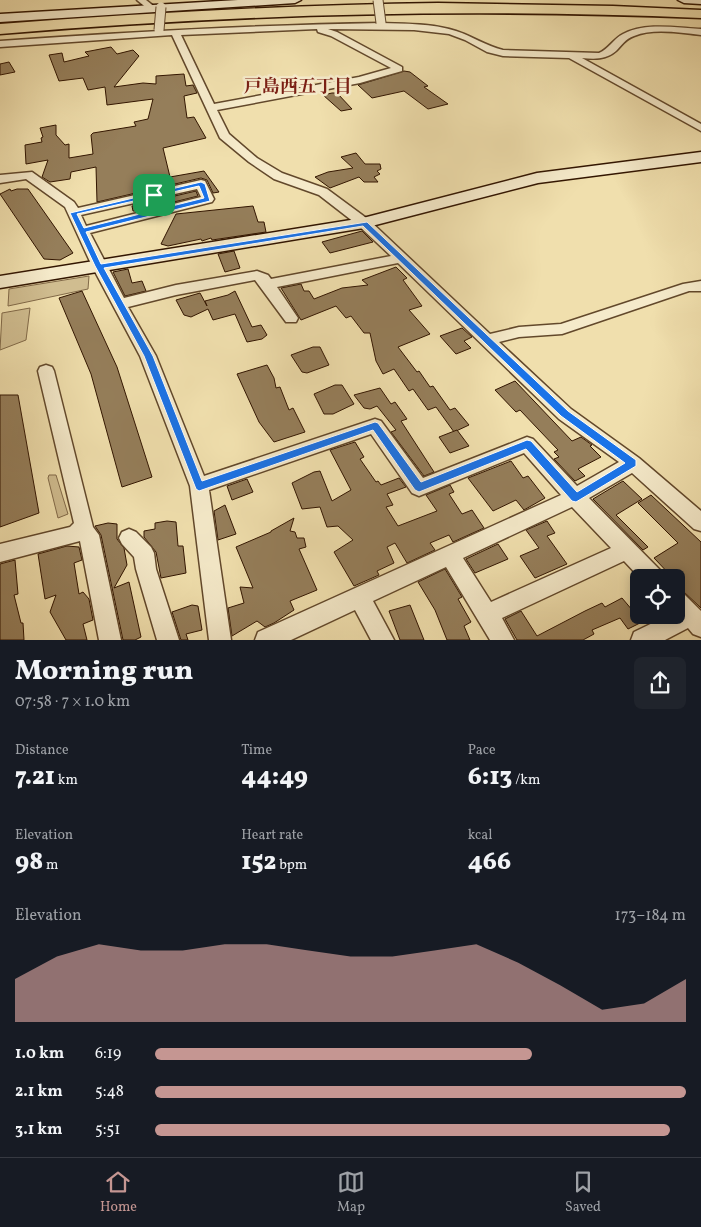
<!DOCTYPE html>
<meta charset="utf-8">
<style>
:root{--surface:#171b24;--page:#20242c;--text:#f1f3f6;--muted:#9ea1a6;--line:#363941;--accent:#c59692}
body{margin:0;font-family:Vollkorn,"Noto Serif JP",serif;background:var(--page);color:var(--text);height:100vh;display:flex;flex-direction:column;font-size:19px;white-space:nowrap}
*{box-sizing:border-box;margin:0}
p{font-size:16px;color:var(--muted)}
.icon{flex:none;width:28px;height:28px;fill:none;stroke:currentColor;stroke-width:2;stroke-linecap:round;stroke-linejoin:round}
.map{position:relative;height:640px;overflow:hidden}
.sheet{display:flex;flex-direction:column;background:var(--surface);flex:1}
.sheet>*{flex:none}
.buttons{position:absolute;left:630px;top:569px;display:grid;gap:10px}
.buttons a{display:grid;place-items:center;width:55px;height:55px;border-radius:8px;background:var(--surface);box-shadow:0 2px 12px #0003;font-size:25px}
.pin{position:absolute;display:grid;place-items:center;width:42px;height:42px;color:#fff;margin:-21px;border-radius:10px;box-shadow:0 2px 8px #0006}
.round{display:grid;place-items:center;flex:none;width:52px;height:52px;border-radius:8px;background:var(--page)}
.summary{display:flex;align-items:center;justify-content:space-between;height:85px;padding:0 15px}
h1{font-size:28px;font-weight:800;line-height:38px}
.figures{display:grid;grid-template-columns:repeat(3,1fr);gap:8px;height:85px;padding:5px 15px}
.figures div{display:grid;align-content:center}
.figures b{font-size:25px;font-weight:800}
.figures small{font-size:14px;font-weight:400}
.figures p{font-size:14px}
.chart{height:140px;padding:10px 15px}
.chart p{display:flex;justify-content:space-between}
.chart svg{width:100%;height:90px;margin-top:5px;fill:var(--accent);opacity:.7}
ul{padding:0 15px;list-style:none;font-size:16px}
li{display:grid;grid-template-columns:80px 60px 1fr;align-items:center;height:38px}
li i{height:12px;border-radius:6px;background:var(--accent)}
.dock{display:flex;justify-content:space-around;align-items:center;height:70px;border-top:1px solid var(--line);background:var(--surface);font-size:14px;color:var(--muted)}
.dock a{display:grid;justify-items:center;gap:2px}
.dock .current{color:var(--accent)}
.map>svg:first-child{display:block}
.green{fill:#d0bd90;stroke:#816948}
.building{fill:#957e5a;stroke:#321500}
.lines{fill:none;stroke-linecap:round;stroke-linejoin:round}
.street-casing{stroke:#62482b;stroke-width:3}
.secondary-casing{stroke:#321500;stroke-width:3}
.highway-casing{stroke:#321500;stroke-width:3}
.street{fill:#f5eaca;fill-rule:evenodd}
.secondary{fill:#f5eaca;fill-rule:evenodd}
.highway{fill:#f0dfad;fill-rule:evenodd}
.street-bridge-casing{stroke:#62482b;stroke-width:11;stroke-linecap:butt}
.street-bridge{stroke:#f5eaca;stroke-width:9}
.route{fill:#1a73e8;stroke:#fff;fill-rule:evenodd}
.labels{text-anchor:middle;stroke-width:5;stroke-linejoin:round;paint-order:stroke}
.far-neighbourhood-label{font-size:18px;font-weight:bold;fill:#7a1f14;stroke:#f5eaca}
</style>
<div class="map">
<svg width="701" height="640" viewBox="0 0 701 640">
<rect width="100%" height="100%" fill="#f0dfad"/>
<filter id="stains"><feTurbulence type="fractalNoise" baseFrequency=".004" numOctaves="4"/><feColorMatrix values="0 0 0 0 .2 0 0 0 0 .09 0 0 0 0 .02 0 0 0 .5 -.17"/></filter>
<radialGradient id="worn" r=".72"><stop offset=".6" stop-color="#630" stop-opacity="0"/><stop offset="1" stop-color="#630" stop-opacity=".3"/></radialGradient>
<g class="green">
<polygon points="89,276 88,289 8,306 9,289"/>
<polygon points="30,308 26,340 0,350 2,313"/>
<polygon points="49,475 56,475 68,514 58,518 48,478"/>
</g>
<g class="building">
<polygon points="111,47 117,54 133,50 139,56 114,87 143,83 156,84 156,76 184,74 186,86 193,85 197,93 184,96 187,118 194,117 206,138 163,148 170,177 204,171 219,192 213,193 207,180 201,178 97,202 96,167 71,172 70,179 50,182 42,177 48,160 26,164 25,145 42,142 41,138 43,137 40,128 56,125 56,135 65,145 69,144 69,158 93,154 91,135 93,133 136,126 134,122 148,119 153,99 107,105 105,87 88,90 83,78 59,81 49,55 62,53 64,62 89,56 85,52"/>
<polygon points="9,62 15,72 0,75 0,64"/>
<polygon points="404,71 410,72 428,86 424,87 448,104 428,109 404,91 372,98 358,85"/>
<polygon points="332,93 337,93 352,109 341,111 323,95"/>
<polygon points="356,153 365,164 380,164 381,169 377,171 380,174 374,177 378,182 364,182 359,177 330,188 315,177 328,172 353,168 341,157"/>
<polygon points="10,189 11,191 17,189 28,189 73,253 60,260 44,259 0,194"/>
<polygon points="196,191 198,196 138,211 133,211 132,206"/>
<polygon points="253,206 258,222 264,222 266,232 212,240 211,238 202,241 201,239 168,246 161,244 176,214"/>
<polygon points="362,231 373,242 330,253 322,242"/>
<polygon points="234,251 240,268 225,272 218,254"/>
<polygon points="396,267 407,278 403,280 422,306 409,310 430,334 398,347 417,372 419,371 430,387 433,386 450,410 455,408 469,425 454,432 436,407 428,410 413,389 409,391 394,369 383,374 376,361 370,333 364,333 351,316 346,318 336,306 301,320 281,288 301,284 304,291 309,291 314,299 342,288 368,285 362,280"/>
<polygon points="128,269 132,283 142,281 146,291 125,296 113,272"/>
<polygon points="82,291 117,367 152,477 122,487 91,374 59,298"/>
<polygon points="235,291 252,327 261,325 267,335 262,339 247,342 235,314 213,320 208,309 191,317 184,315 176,300 200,293 207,306 205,301 228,295"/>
<polygon points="462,328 472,337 464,341 471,348 456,354 440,336"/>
<polygon points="313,347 320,347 329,365 307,373 302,372 291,355"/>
<polygon points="267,365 274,378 276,388 280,387 289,410 293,408 305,432 274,442 259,422 237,374"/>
<polygon points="515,381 572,441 581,437 592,445 590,446 601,457 578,469 585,476 575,481 554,459 559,457 554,452 558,450 520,410 516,412 495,390"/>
<polygon points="335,385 342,385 354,404 333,414 324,414 314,394"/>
<polygon points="380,388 391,404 395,402 407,419 401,421 434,472 424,476 391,432 396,430 377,406 370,409 364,408 354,395"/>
<polygon points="0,395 18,395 39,513 0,527"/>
<polygon points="457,430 469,446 450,453 439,437"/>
<polygon points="355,442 364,457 360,459 376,482 378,481 381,485 399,478 406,487 387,494 393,505 386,507 398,526 437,511 426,495 450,485 454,492 449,494 462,514 472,510 484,528 453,542 449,535 430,543 435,550 407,563 395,543 387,547 394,563 377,571 379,575 354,586 334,552 353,540 338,526 327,527 320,507 302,509 292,483 314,472 320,471 332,501 351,490 330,450"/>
<polygon points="511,461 523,478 528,476 545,498 524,510 516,500 493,511 468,478"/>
<polygon points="247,479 253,492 232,500 227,486"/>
<polygon points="623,481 642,499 616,515 648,547 643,550 593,499"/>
<polygon points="651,495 701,542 701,608 684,592 676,588 676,578 673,578 654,558 678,543 638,503"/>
<polygon points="225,505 236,534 218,540 214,511"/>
<polygon points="294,518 290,531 295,532 297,538 304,538 306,547 299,549 317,590 290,601 294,610 274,623 265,627 257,621 232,636 228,608 244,603 240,587 253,588 236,547 271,532 271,531"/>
<polygon points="167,521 176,522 178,546 183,546 186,573 161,578 156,552 144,537 144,531 155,529 155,523"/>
<polygon points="547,521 555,533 547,536 567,564 535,578 520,556 539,548 526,530"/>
<polygon points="108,523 117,524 117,539 124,548 127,565 114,588 129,582 141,637 135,640 123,640 101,535 95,526"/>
<polygon points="498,544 508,559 475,573 466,559"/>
<polygon points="67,546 79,547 82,560 74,563 79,594 83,592 89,599 93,620 83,624 87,640 66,640 50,612 56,595 45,599 38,554"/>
<polygon points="15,560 18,594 14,595 21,623 23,623 24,640 0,640 0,564"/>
<polygon points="445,569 462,597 458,599 471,622 464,626 470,640 447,640 435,610 418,582"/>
<polygon points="622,598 633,611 637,608 639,615 643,615 646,620 628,629 620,618 592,630 594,634 583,640 517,640 505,619 521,611 537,636 585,611 602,603 605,607"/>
<polygon points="192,605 198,606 202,630 186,634 188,640 181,640 172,612"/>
<polygon points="410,605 424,640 400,640 389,611"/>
</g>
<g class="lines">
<g class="street-casing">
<g id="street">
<polygon points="137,0 146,0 156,8 149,10"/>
<path d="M381 23C405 24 432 23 456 31 472 36 486 46 503 50L599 53C609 49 613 39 623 34 646 22 677 28 701 29V35C680 33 654 28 634 36 625 39 622 45 616 51 606 60 594 59 582 58L701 124V131L569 58 503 56 487 52 465 40 449 34 414 30 328 29 337 32 402 67V71L360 83 217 110 229 134 257 158 282 173 327 189 369 220 490 334 519 327 561 324 683 284 701 281V291H689L562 334 519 337 499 342 571 409 639 458 701 511V531L694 529 632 473 589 498 661 571 664 578H640L624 561 502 618 514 640H490L446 567 373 601 394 640H371L355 610 291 640H255L258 632 561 495 524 453 419 496 412 493 371 434 209 490 231 640H209L190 486 140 356 92 266 65 207 26 179 0 183V175L32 172 74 202 78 208 201 180 205 181 214 199 212 202 90 233 124 298 176 285 257 271 268 275 271 279 391 256 359 226 319 195 274 179 249 162 220 138 172 35 0 47V41C127 32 254 25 381 23ZM317 29 318 32 331 36 391 68 359 77 214 104 181 35ZM197 189 201 197 86 226 81 215ZM398 263 559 419 619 462 577 486 533 439 527 437 423 478 381 421 375 419 204 476 156 356 128 307 176 295 255 280 286 322H296L298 318 277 287ZM572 507 611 548 491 602 463 558Z"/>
<polygon points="46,365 52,367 54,371 93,527 99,535 121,640 99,640 80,541 0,562 0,544 70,527 74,523 38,371 40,367"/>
<polygon points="129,529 136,532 151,547 154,553 156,569 179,640 157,640 136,569 134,557 122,544 119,538 122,532"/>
<polygon points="676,590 683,593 701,611 701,637 693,634 688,628 665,640 631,640 634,632 669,615 676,615"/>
</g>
</g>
<g class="secondary-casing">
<g id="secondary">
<polygon points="238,0 301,0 295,3 0,22 0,14"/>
<polygon points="678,0 701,0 701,4 684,3"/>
<polygon points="701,152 701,162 538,183 364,228 0,288 0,276 363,218 537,173"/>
</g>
</g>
<g class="highway-casing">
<path id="highway" d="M438 3 613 6 701 10V18C464 8 236 14 0 34V24C146 13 291 5 438 3Z"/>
</g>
<use href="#street" class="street"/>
<use href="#secondary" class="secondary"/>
<use href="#highway" class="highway"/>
<g class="street-bridge-casing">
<g id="street-bridge">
<polyline points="378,0 381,23"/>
<polyline points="159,30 161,7"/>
</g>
</g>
<use href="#street-bridge" class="street-bridge"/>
</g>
<path class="route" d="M201 182 205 184 210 201 86 232 101 264 367 222 568 411 636 460V466L576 502 572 501 526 449 419 492 415 490 373 430 199 491 196 489 144 356 95 266 70 213ZM199 186 204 198 84 228 77 214ZM363 226 561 416 625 463 577 492 531 441 527 440 421 482 378 423 375 422 202 481 153 356 104 268Z"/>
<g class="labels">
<g class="far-neighbourhood-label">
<text x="298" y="92">戸島西五丁目</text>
</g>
</g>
<rect width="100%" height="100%" filter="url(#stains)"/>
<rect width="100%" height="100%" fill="url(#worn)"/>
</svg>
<div class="buttons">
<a><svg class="icon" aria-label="locate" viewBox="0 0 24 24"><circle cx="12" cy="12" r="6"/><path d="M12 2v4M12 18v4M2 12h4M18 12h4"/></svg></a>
</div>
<div class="pin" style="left:154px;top:195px;background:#1e9e55"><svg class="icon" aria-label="arrive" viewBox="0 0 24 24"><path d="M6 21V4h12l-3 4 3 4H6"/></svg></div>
</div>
<section class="sheet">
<div class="summary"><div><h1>Morning run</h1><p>07:58 · 7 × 1.0 km</p></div><a class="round"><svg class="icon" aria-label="share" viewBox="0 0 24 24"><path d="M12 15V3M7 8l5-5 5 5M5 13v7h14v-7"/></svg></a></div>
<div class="figures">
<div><p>Distance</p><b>7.21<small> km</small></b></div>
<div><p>Time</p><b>44:49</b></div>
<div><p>Pace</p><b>6:13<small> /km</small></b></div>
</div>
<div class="figures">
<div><p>Elevation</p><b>98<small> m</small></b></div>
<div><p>Heart rate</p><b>152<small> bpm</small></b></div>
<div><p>kcal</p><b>466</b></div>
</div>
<div class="chart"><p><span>Elevation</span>173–184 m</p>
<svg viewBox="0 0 160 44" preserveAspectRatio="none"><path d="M0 44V23L10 12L20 6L30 9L40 9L50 6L60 6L70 9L80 12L90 12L100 9L110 6L120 15L130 26L140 38L150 35L160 23V44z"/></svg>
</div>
<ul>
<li><b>1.0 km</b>6:19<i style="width:71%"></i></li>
<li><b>2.1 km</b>5:48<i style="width:100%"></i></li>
<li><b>3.1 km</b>5:51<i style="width:97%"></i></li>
</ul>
</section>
<nav class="dock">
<a class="current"><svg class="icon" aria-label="home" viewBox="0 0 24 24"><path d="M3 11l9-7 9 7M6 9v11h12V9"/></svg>Home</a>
<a><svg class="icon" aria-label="map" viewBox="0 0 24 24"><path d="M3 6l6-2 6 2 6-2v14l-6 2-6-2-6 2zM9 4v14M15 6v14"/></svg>Map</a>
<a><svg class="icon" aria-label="saved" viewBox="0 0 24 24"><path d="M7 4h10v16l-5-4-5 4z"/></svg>Saved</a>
</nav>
